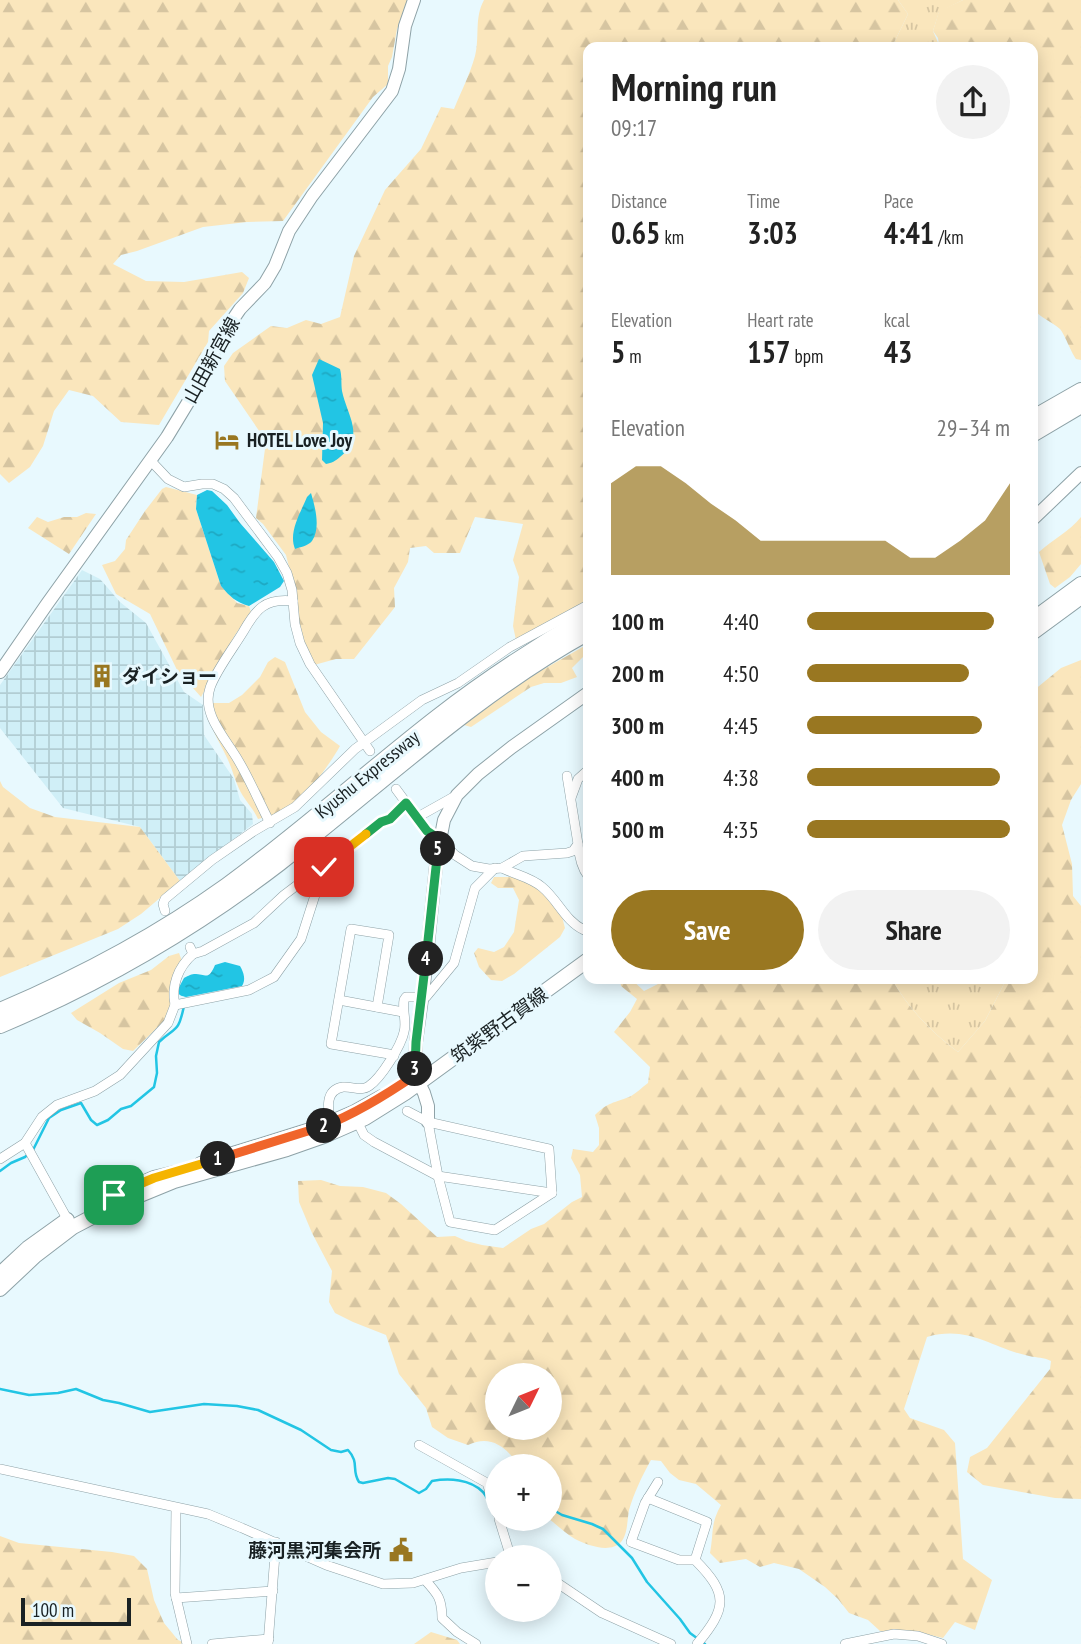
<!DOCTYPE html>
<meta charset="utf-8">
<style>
:root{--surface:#fff;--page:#f2f2f2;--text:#222;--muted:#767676;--accent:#997721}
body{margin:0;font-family:"PT Sans Narrow","Noto Sans JP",sans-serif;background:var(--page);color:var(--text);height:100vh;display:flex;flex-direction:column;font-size:26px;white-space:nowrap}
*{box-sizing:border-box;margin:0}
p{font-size:23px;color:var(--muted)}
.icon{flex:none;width:38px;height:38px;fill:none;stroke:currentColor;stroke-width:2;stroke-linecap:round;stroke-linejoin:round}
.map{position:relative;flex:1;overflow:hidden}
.sheet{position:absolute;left:583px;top:42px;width:455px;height:942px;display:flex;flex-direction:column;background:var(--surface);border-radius:14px;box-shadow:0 4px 18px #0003}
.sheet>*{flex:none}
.needle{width:46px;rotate:47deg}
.fabs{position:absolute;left:485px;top:1363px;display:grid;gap:14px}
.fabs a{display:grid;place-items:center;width:77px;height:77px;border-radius:50%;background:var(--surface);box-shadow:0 4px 18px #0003;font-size:35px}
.scale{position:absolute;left:21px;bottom:18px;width:110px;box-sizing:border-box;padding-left:7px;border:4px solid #192123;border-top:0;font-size:19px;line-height:24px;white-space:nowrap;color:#192123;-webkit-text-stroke:5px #e8f9fe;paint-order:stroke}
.pin{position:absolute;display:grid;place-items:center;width:60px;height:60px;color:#fff;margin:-30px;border-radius:14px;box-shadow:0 4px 10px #0006}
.km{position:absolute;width:35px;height:35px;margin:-18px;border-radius:50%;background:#222;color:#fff;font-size:19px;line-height:35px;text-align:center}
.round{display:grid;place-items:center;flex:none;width:74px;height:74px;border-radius:37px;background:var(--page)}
.summary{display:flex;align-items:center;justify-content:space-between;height:119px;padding:0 28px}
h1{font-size:38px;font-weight:800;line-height:52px}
.figures{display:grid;grid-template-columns:repeat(3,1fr);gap:10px;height:119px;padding:7px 28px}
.figures div{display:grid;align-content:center}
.figures b{font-size:30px;font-weight:800}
.figures small{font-size:19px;font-weight:400}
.figures p{font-size:19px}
.chart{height:196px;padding:14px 28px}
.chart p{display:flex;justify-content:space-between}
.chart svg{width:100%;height:126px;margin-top:7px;fill:var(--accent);opacity:.7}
.action{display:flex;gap:14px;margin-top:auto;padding:14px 28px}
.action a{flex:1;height:80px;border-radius:42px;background:var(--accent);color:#fff;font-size:28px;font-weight:800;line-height:80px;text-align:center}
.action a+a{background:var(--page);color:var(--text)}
ul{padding:0 28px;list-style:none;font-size:23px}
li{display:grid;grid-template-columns:112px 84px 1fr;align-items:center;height:52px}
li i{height:18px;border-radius:9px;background:var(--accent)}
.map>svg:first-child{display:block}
.industrial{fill:url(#industrial-grid)}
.grass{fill:url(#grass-tufts)}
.forest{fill:url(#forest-firs);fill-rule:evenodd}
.water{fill:url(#water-ripples)}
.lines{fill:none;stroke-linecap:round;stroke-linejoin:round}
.stream{stroke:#22c5e4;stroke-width:2.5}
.street-casing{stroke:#8ea2a7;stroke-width:10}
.secondary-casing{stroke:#8ea2a7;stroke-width:14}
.primary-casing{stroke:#8ea2a7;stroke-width:16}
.highway-casing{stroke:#8ea2a7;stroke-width:18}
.street{stroke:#fff;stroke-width:9}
.secondary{stroke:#fff;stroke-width:12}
.primary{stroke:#fff;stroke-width:14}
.highway{stroke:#fff;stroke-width:16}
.split-1-casing{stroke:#fff;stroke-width:14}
.split-2-casing{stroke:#fff;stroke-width:14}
.split-3-casing{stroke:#fff;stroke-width:14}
.split-4-casing{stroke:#fff;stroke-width:14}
.split-5-casing{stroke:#fff;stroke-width:14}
.split-6-casing{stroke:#fff;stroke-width:14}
.split-7-casing{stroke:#fff;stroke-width:14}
.split-1{stroke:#f5b400;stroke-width:9}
.split-2{stroke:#f0652b;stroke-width:9}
.split-3{stroke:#f0652b;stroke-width:9}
.split-4{stroke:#22a559;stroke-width:9}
.split-5{stroke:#22a559;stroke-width:9}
.split-6{stroke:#22a559;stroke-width:9}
.split-7{stroke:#f5b400;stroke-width:9}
.labels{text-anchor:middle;stroke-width:6;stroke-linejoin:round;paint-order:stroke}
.street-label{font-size:19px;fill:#192123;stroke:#e8f9fe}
.poi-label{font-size:19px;font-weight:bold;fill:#192123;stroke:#e8f9fe;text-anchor:start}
</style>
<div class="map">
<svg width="1081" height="1644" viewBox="0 0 1081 1644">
<defs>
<pattern id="industrial-grid" width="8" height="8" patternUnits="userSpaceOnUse" patternTransform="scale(1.75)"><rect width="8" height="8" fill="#d0eff7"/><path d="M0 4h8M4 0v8" fill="none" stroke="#b2cdd3"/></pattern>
<pattern id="grass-tufts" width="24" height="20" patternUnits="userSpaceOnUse" patternTransform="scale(1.75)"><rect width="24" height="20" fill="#fae6bc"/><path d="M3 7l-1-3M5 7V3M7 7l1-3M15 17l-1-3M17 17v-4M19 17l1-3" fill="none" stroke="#d6c5a1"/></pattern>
<pattern id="forest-firs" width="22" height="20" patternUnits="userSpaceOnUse" patternTransform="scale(1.75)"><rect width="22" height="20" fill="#fae6bc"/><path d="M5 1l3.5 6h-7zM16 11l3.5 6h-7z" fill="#d6c5a1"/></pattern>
<pattern id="water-ripples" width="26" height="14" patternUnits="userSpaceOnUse" patternTransform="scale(1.75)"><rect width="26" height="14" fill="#22c5e4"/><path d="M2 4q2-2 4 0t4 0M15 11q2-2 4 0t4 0" fill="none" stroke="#1ea9c3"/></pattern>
</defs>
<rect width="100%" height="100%" fill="#e8f9fe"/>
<polygon class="industrial" points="82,570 100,579 120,602 146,623 184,692 203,705 204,735 234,779 240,800 252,814 253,824 180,881 140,827 63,808 0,728 0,685"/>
<g class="grass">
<polygon points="898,0 963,0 939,12 933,31 939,45 937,47 892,47 908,14"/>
<path d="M891 978H1007L985 1021 958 1052C931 1032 908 1008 891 978Z"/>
</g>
<g class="forest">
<polygon points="0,0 407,0 405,12 397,29 392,57 388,66 388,84 373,97 283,221 247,222 203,227 137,251 121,255 113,264 146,281 184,282 242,272 249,278 243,293 209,331 208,342 159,425 121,422 93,396 69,390 54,411 43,446 30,467 9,483 0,474"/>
<path d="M484 0H898L908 14 892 47H588V601L516 640 513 626 519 577 513 560 523 524 475 517 460 553H434L426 546 410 548 408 562 394 588 395 607 354 659H336L314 665 298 629 297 599 286 555 263 524 256 518 266 441 225 381 224 366 233 353 271 326 287 328 306 320 321 324 340 317 354 256 385 190 421 149 441 107 454 109C461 92 470 74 475 56 480 37 474 18 484 0Z"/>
<path d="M963 0H1081V360L1076 359C1071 352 1064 333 1060 329 1051 321 1040 318 1033 308L1032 47H937L939 45 938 38 933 31 939 11Z"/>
<polygon points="166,487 197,495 196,509 221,586 237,603 249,606 251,612 235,635 201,697 177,670 150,614 116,594 102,565 115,561 125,549 126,540 145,511 162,489"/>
<polygon points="86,513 96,514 69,554 28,528 37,517 48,522 64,517 77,517"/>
<path d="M1081 517V564L1070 577 1055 588 1050 584 1039 552C1053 539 1069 532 1081 517Z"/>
<polygon points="588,644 588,652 572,668 577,677 561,683 544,683 531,687 471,727 464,725 512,689 537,673"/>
<path d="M275 657 285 662 305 712 321 732 340 746C330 764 303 802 285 811 277 815 266 817 258 819 254 810 248 804 243 796 236 785 233 771 228 760 219 739 207 727 209 703H229L242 695 260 677 268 662Z"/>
<path d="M1081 660V784L1071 800 1062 825 1072 864 1073 896 1081 906V1499L1055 1498 983 1485 967 1472 970 1457 987 1448 1050 1369 1051 1361C1043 1357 1038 1358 1029 1356 991 1348 969 1325 927 1337L904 1409 910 1418 944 1430 955 1443 963 1559 992 1580 975 1630 955 1622 943 1638 918 1632 880 1631 868 1620 849 1613 838 1599 825 1587 799 1569 774 1563 760 1567 746 1559 720 1563 710 1553C714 1532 710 1525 721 1505L696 1484 679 1480 670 1473 661 1461 651 1460C642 1476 634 1493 629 1510 627 1520 628 1534 621 1542 610 1554 587 1545 575 1539 566 1534 557 1525 549 1519L550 1466H520C506 1448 492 1434 468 1445L448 1438 432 1427 426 1408 399 1374 386 1335 353 1322 335 1313 329 1302 332 1271 312 1233 299 1202 298 1181 321 1180 340 1186 363 1187 386 1193 401 1204 437 1237 455 1236 466 1241 482 1245 503 1248 531 1229 544 1224 572 1202 582 1197 580 1175 571 1158 573 1149 593 1152 599 1145V1128L595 1115C608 1102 614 1103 629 1097 636 1094 642 1087 648 1083L650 1067 614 1032 630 1012 637 999 621 986 620 978H630L644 991 658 984 662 978H891C908 1008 931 1032 958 1052L985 1021 1007 978H1032L1033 691 1061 668ZM497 1376H550V1428H497Z"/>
<polygon points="0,781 3,787 30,808 55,817 140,827 180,881 141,914 118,929 0,977"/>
<polygon points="494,877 515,877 530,883 550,897 561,913 565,928 560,937 514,974 502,981 491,980 479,967 474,953 478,948 494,952 504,947 514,932 519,900 513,888 498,888 491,883"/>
<polygon points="179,953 182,961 172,1008 165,1020 133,1051 123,1049 100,1033 77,1020 71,1013 119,983 151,970 169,956"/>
<polygon points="0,1536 19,1543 112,1552 134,1556 147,1569 154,1600 164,1623 178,1640 183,1642 181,1644 0,1644"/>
<polygon points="431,1632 457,1640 460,1644 414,1644"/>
</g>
<g class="water">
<path d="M319 359 340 369C342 376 341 383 342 391 347 415 366 437 340 457 335 461 332 463 326 464L322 460 323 423 312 375Z"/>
<path d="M207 490 212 491 227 505 240 523 274 562 284 581 280 587 249 606C236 602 230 597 221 586L196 509 197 495Z"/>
<path d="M311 493C315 507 321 527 312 541 308 546 300 547 295 549 288 532 301 512 307 497Z"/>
<path d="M225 962 240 966C244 973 246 980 242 986L186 997C182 996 179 996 177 991L184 978C186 977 191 974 194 974 207 974 208 981 215 965Z"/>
</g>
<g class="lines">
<g class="stream">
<path d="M0 1171 11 1163 25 1157 33 1150 49 1118 61 1110 81 1103 91 1120 97 1125 108 1120 121 1109 131 1106 154 1087 157 1073 156 1056 159 1042C176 1026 178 1034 184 1006"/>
<path d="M0 1389 29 1395 58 1393 76 1389 103 1400 119 1403 150 1412 204 1404 237 1406 258 1410 301 1430 331 1450 341 1452 348 1450C360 1463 351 1470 359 1482L363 1483 388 1478 395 1479 419 1493 426 1489 432 1481C449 1478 470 1479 483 1492 487 1496 488 1503 492 1507"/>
<polyline points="550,1508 562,1515 592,1524 603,1529 632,1558 647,1582 680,1619 690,1633 705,1644"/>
</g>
<g class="street-casing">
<g id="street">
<polyline points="151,461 168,479 184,487 202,484 213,484 224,489 234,498 278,557 287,573 292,590 295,624 300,643 310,664 370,751"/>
<polyline points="396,789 427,831 439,839 455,855 472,866 489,869 502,868 523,856 567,853 573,851 578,844 567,776"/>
<polyline points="571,798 578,779 588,770"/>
<polyline points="416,818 457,795"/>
<path d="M270 823C259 802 250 780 238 760 226 739 201 714 210 688 215 672 234 647 243 632 256 609 265 598 293 601"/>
<path d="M578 844C579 856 581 867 588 876"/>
<path d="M502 868C516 875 530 877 542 887 558 900 565 921 584 930L588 928"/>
<polyline points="165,911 163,904 165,899 212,860 254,831 295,807 355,749 422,700 458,683 510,647 588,605"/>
<polyline points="190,947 193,954 203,951 254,923 284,895 381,822 390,819 406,803"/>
<polyline points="339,1000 403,1012"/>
<path d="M175 1005C171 986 178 967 193 954"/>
<polyline points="377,1007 389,935 351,929 331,1044 389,1054 394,1056"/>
<polyline points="407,1111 428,1122 549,1149 552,1193 495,1230 450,1222 438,1176 428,1122"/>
<polyline points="357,1121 364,1135 374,1142 438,1176 552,1193"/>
<path d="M331 1123C328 1110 324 1090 343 1087 352 1086 361 1092 369 1086 381 1078 401 1046 404 1032 407 1022 402 1010 404 1000L406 997H426L454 963 475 888 495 868"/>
<polyline points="25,1143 70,1224"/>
<polyline points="0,1159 25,1143 42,1117 57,1105 95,1091 120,1075 168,1023 175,1005 249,990 274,977 301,939 324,867"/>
<polyline points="419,1445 487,1483 497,1513"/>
<polyline points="0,1469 208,1514 242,1528 326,1565 383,1584 413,1583 461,1568 497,1562"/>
<path d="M658 1482 645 1503 631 1542 679 1560H695C729 1594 727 1608 697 1644"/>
<polyline points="648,1498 707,1522 695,1560"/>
<polyline points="176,1508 175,1593 187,1644"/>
<polyline points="499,1519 511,1558"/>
<polyline points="550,1578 602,1613 671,1644"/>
<path d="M425 1580C438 1594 442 1599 442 1618L457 1632 476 1644"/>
<polyline points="176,1598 273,1591"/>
<polyline points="212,1644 269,1639"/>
<polyline points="268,1644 276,1542"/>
<polyline points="845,1644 894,1634 918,1636 942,1644"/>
</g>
</g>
<g class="secondary-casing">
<g id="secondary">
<polyline points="1032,520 1081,473"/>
<polyline points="0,672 47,604 167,437 201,381 219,340 240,309 265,283 275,266 289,231 312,196 392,91 399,69 405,26 414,0"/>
<polyline points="428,1122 428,1106 424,1093 415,1075 416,1042 424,984 437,856 444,820 457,795 478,774 512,747 588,693"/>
</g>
</g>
<g class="primary-casing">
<g id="primary">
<polyline points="1032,620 1081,584"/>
<polyline points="1032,633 1081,597"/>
<polyline points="201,1164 320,1127 355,1112 382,1097"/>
<polyline points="129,1189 154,1178 175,1173"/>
<polyline points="0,1274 28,1248 67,1220"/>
<polyline points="0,1289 35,1256 73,1227 113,1206 174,1181 287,1149 324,1136 365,1118 405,1093 588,960"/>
</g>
</g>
<g class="highway-casing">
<g id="highway">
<polyline points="1032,419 1081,391"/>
<polyline points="1032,434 1081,405"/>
<path d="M0 1011C80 977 156 937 227 886 300 833 367 772 438 717 486 680 536 647 588 617"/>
<path d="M0 1025C100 983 193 929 279 863 381 784 474 695 588 632"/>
</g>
</g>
<use href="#street" class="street"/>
<use href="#secondary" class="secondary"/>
<use href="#primary" class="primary"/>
<use href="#highway" class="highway"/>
</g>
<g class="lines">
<g class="split-1-casing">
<polyline id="split-1" points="114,1195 154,1178 218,1159"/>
</g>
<g class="split-2-casing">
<polyline id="split-2" points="218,1159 324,1126"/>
</g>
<g class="split-3-casing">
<path id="split-3" d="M324 1126C357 1113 386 1095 415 1075V1069"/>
</g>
<g class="split-4-casing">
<polyline id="split-4" points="415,1069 416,1042 426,959"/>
</g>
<g class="split-5-casing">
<polyline id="split-5" points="426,959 438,849"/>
</g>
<g class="split-6-casing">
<polyline id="split-6" points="366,834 381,822 390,819 406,803 427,831 439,839 438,849"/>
</g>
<g class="split-7-casing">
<polyline id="split-7" points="324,867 366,834"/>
</g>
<use href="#split-1" class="split-1"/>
<use href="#split-2" class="split-2"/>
<use href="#split-3" class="split-3"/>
<use href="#split-4" class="split-4"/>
<use href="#split-5" class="split-5"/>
<use href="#split-6" class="split-6"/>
<use href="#split-7" class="split-7"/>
</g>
<defs>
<g id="hotel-bare" transform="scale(1.89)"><path d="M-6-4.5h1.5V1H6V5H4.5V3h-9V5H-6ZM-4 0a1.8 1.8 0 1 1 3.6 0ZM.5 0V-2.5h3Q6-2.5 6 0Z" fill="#997721" stroke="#e8f9fe" stroke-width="2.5" paint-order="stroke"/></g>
<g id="building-bare" transform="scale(1.89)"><path d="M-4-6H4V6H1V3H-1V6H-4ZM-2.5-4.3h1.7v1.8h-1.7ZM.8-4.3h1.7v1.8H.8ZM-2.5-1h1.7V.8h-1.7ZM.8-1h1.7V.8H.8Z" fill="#997721" stroke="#e8f9fe" stroke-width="2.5" paint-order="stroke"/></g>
<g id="civic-bare" transform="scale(1.89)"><path d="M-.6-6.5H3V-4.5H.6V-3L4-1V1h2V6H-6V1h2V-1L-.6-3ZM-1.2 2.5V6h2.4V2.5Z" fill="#997721" stroke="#e8f9fe" stroke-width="2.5" paint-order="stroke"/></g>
</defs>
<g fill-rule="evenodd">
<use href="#hotel-bare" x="227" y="440"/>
<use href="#building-bare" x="102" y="676"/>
<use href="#civic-bare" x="401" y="1550"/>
</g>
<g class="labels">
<g class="street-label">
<text transform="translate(211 360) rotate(-61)" y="7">山田新宮線</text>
<text transform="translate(367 774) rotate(-39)" y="7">Kyushu Expressway</text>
<text transform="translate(499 1025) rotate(-36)" y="7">筑紫野古賀線</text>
</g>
<g class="poi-label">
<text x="247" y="447">HOTEL Love Joy</text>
<text x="122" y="683">ダイショー</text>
<text x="381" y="1557" text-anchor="end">藤河黒河集会所</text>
</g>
</g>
</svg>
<div class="fabs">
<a><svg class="needle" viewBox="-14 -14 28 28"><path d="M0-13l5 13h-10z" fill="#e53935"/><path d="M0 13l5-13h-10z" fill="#767676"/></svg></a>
<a>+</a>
<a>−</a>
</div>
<div class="scale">100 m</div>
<div class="pin" style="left:114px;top:1195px;background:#1e9e55"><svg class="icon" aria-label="arrive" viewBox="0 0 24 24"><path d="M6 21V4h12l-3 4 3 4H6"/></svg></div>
<div class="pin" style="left:324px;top:867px;background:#d93025"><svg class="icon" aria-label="check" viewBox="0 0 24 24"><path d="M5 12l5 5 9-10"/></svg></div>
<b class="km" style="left:218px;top:1159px">1</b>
<b class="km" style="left:324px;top:1126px">2</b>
<b class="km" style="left:415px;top:1069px">3</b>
<b class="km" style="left:426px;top:959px">4</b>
<b class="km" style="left:438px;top:849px">5</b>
<section class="sheet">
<div class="summary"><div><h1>Morning run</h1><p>09:17</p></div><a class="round"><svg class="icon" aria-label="share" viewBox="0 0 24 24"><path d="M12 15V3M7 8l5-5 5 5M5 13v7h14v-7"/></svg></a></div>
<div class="figures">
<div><p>Distance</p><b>0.65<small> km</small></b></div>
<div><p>Time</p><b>3:03</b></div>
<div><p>Pace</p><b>4:41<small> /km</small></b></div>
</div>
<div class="figures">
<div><p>Elevation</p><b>5<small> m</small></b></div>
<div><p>Heart rate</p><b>157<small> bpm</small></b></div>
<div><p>kcal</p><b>43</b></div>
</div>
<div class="chart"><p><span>Elevation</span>29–34 m</p>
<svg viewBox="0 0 160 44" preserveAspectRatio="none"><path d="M0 44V12L10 6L20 6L30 12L40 19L50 25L60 32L70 32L80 32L90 32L100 32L110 32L120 38L130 38L140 32L150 25L160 12V44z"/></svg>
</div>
<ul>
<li><b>100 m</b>4:40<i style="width:92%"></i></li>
<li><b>200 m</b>4:50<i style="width:80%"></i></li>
<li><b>300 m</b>4:45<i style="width:86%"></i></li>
<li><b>400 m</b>4:38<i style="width:95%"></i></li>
<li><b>500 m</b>4:35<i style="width:100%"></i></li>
</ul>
<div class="action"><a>Save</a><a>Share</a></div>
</section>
</div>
